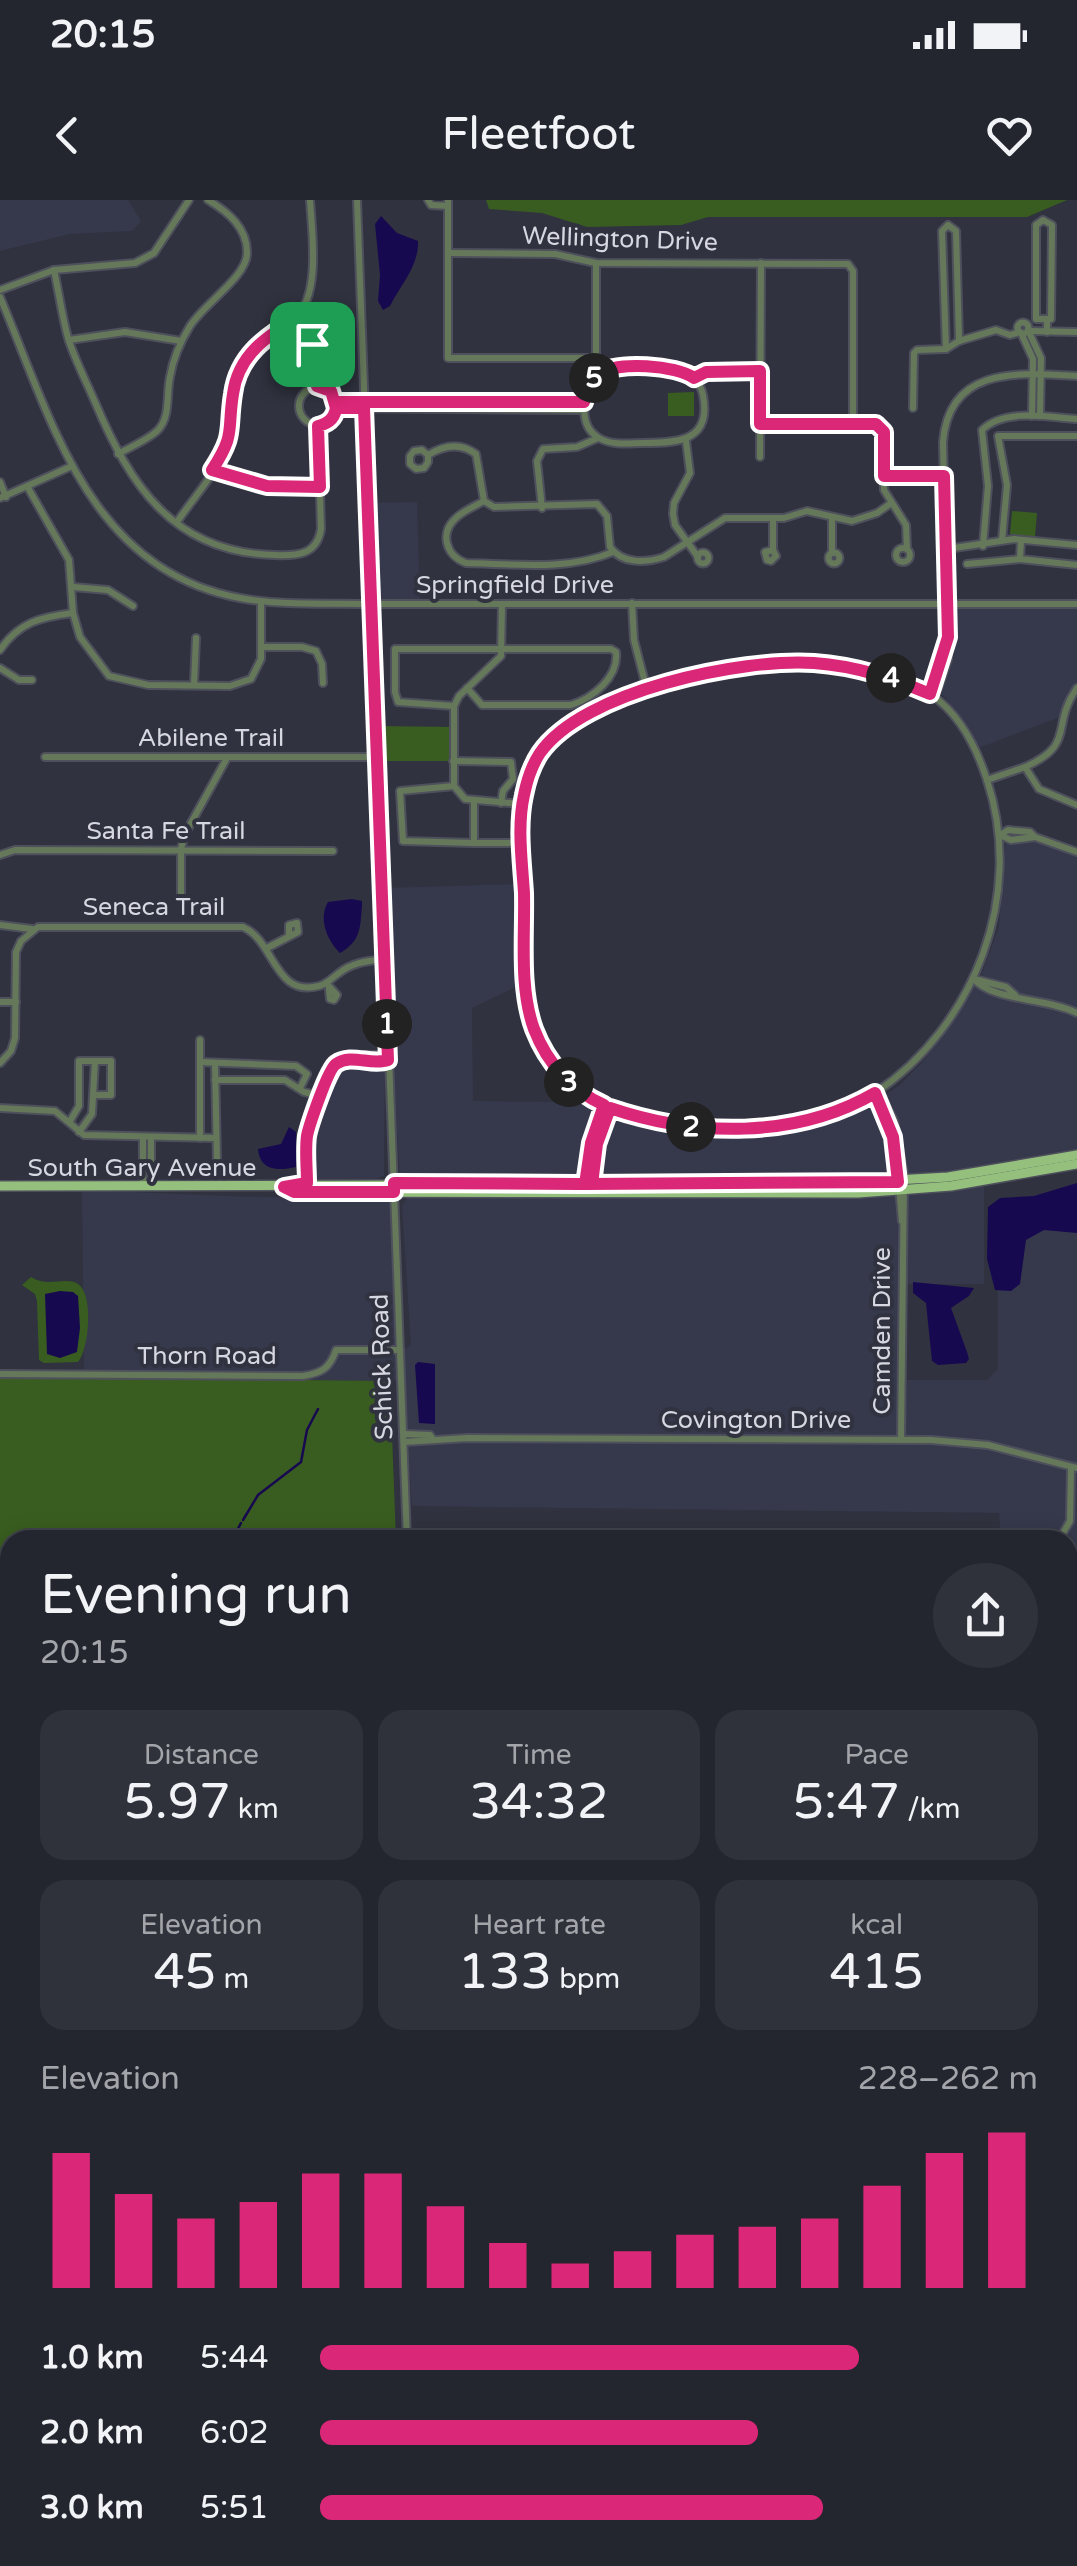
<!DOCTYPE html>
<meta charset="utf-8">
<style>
:root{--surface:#24262f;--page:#30323b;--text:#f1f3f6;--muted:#a3a5aa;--line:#41434b;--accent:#db2777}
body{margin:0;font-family:"Varela Round",sans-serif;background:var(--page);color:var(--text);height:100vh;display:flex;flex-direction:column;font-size:38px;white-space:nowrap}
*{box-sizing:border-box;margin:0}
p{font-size:32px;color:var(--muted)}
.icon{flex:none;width:55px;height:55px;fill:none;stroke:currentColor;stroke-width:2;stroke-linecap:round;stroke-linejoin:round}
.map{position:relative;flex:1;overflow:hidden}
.details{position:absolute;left:0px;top:1330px;width:1078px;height:1038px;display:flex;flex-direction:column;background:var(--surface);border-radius:30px 30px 0 0;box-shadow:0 5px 25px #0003,0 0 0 2px var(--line)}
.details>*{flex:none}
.pin{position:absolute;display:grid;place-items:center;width:85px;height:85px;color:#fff;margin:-42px;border-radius:20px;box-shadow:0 5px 15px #0006}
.km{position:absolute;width:50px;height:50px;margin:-25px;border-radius:50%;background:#222;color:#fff;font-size:28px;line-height:50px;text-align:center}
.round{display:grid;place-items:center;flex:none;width:105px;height:105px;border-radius:52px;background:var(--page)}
.head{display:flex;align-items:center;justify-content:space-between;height:170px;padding:0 40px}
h1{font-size:55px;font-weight:600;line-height:75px}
.metrics{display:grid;grid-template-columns:repeat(3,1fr);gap:15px;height:170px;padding:10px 40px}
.metrics div{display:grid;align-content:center;border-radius:25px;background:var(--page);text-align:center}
.metrics b{font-size:50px;font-weight:600}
.metrics small{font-size:28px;font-weight:400}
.metrics p{font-size:28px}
.chart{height:280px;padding:20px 40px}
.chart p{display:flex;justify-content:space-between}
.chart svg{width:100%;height:180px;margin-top:10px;stroke:var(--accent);stroke-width:6}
ul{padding:0 40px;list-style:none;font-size:32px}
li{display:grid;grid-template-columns:160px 120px 1fr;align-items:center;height:75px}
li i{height:25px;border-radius:12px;background:var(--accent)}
.status{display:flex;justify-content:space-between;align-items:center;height:70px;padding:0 50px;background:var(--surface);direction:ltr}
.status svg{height:28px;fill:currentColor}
header{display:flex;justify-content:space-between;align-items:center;height:130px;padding:0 40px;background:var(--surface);font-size:45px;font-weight:600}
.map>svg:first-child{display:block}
.built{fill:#36384c}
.green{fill:#395d20}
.water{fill:#170950}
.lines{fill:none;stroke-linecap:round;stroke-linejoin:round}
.stream{stroke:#170950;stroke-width:2.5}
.minor-casing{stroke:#4e505c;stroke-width:10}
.major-casing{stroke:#4e505c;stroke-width:12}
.minor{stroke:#65795a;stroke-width:6}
.major{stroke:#95bf7d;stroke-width:9}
.rail-casing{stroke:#7c7d88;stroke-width:6}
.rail{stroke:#30323f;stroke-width:2.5;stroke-dasharray:8;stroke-linecap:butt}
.route-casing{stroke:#fff;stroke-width:20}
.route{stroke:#db2777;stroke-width:12}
.labels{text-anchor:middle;stroke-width:8;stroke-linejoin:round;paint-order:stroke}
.street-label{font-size:25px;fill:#d6d7e0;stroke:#30323f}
</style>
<div class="status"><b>20:15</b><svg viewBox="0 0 49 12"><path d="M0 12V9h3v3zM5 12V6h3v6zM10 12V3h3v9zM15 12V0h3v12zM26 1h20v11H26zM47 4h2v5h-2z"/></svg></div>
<header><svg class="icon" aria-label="back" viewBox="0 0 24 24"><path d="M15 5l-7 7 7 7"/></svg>Fleetfoot<svg class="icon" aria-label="heart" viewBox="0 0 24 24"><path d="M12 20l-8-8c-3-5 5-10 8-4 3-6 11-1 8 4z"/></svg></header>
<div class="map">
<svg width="1077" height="2366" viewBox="0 0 1077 2366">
<rect width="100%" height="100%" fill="#30323f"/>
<g class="built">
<polygon points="0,0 128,0 141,21 132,31 70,34 0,51"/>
<polygon points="417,302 420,402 372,402 368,303"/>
<polygon points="950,406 1077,406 1077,484 1065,501 1062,516 979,548 945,497 933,490 948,451"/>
<polygon points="1006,635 1026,636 1077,654 1077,952 981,970 905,976 903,947 895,920 882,897 901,884 923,861 979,781 999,727"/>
<polygon points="518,684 522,784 472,808 473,901 562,902 572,891 584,902 651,928 732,935 783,930 833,920 875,901 891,937 896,979 787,982 400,980 383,688"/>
<polygon points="350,857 385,857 384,975 375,980 303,980 305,931 314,914 326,871 334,861"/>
<polygon points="984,984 984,1084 903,1084 907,993"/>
<polygon points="82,990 254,997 390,998 396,1181 84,1178"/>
<polygon points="895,993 900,1023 900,1180 987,1180 998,1169 998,1084 1030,1023 1077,1019 1077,1431 1075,1505 1068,1514 1068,1340 1001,1340 999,1313 412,1306 402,1152 411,1145 402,1006 408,997 749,999"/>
<polygon points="1068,1637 1077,1647 1077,2154 1068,2155"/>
<polygon points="1077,2266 1077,2366 1039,2366 1043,2358 1068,2358 1068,2291"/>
<polygon points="487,2358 1028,2358 1025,2366 489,2366"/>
</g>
<g class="green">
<polygon points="486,0 1067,0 1027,17 708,17 681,25 587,27 542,13 489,9"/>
<polygon points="694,192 694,216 668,216 668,193"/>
<polygon points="1012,311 1037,313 1035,337 1010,334"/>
<polygon points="377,526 455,527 455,561 378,561"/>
<path d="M31 1077C48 1088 66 1076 78 1084 94 1094 89 1150 78 1162L44 1163 39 1160 37 1101 35 1094 22 1085Z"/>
<polygon points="0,1177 390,1181 396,1340 10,1340 10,2358 470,2358 471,2366 0,2366"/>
<path d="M1077 1505V1614C1074 1609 1070 1605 1068 1600 1062 1582 1066 1520 1077 1505Z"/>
<polygon points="574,2359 576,2366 499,2366 519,2362"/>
</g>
<g class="water">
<path d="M381 16 397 33 418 41C419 66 401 84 390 106L383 110 378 101 380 75 375 24Z"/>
<path d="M352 699 362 701V706C360 728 361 741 340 753 327 740 318 719 328 702Z"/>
<path d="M289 927 296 932V967C278 971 260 971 258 949L281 944Z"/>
<polygon points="1077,983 1077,1033 1044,1030 1026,1040 1020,1084 1011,1091 995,1090 987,1059 988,1007 1000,998 1034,996"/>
<polygon points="913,1082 974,1088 969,1096 951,1108 967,1152 969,1159 966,1163 938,1165 932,1161 926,1103 913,1093"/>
<polygon points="60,1091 73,1092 78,1096 80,1128 77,1152 60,1158 47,1154 45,1094"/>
<polygon points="418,1162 435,1164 435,1224 419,1223 415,1165"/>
<polygon points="932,2358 983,2358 991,2366 932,2366"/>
</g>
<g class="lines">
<g class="stream">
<polyline points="243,1320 258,1295 301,1262 307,1230 318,1209"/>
<polyline points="232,1340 241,1323"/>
</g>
<g class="minor-casing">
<g id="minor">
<polyline points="357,0 407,1340"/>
<polyline points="428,0 431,5 448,6"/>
<polyline points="448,0 448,158 596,158"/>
<polyline points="448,53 555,54 596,63 848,64 853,71 853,224"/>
<polyline points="596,63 596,158 604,171"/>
<path d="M54 70C59 93 62 116 68 138 75 160 86 181 95 202 130 285 173 353 275 355 297 356 317 355 321 329L318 226"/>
<polyline points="0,90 54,70 135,63 154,53 189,0"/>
<path d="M0 97C52 220 88 370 240 398 282 406 328 403 370 404H1077"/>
<polyline points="297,117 315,154 317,186"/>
<circle cx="1023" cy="128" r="5.5"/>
<polyline points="1028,130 1041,158 1040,216"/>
<polyline points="1029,131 1077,132"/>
<polyline points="1047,132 1047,119 1036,119 1036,25 1043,20 1052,25 1051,119 1047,119"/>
<polyline points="1021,133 1033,159 1032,216"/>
<polyline points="69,140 125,132 181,141"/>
<polyline points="946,149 942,31 948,25 956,31 959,141"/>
<path d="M616 167C644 167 696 159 703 195 712 241 678 243 645 243 630 243 613 246 599 238 577 225 583 194 595 177Z"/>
<polyline points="693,178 706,172 761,171"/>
<circle cx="318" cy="206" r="19"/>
<polyline points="336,202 584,202"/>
<polyline points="336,208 584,210"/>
<polyline points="913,208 914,153 917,150 946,149 959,141 996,130 1010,135 1020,132"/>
<polyline points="761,223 881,226 884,290 906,325 907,349"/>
<polyline points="686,241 690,273 674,303 673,314 675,325 698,357"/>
<path d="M118 254C130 247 148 240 158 230 171 216 166 194 170 177 173 159 180 142 190 126 204 104 246 77 247 54 248 28 228 12 208 0"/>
<path d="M428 255 422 250 414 251 410 256V264L416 269 424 268 428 262V255C444 245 460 242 476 254L484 301"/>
<polyline points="760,257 761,63"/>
<polyline points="212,270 267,286 320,287"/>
<polyline points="884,276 944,276"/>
<polyline points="0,282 6,297"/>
<polyline points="27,286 69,360 73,413 80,437 109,476 148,485 230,486 251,479 261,459 261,402"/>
<polyline points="0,298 72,266"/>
<path d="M484 301 494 307 597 304 607 316 610 347C622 364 645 363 664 357L725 318H784L807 311 852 321 877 313 890 304"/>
<path d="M484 301C475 306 463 311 456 318 439 333 446 356 466 363 514 364 568 371 613 352"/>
<polyline points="542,308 537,261 543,249 577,247 598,238"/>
<path d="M177 322C194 297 221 268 230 238 237 216 230 193 240 170 252 144 274 136 295 118 321 96 312 32 310 0"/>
<polyline points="1002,340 1007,285 998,236 1077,236"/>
<polyline points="1021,340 1020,359 1077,365"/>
<path d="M983 346 988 286 982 230C1004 208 1048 217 1077 219"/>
<circle cx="903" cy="355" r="7"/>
<polyline points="947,349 1014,339 1077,345"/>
<polyline points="773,350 765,352 767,360 771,361 776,356 773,350 773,318"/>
<circle cx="703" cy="358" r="5.5"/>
<circle cx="834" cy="358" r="5.5"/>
<polyline points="832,353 832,317"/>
<polyline points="967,364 1020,359"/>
<polyline points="73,387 108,390 133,406"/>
<polyline points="632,403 634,440 647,490"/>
<polyline points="502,404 501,456 459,496 454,506 454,586 465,599 522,604"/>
<polyline points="262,447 302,447 316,451 322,464 323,483"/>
<path d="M0 450C19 422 41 417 73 413"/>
<path d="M806 462C848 465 898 472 933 496 960 515 977 549 987 580 1025 695 975 826 875 893 821 930 741 934 679 926 630 920 581 902 551 861 541 846 533 829 529 812 524 789 526 765 525 742 524 695 513 641 524 595 528 574 537 555 551 540 601 484 735 466 806 462Z"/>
<polyline points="0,468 19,480 32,480"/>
<polyline points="194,484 196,438"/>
<path d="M931 494 938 488 948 459 943 242C949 165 1020 173 1077 176"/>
<polyline points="931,494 945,452"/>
<path d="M454 506 398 502 395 492V449H611L616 452C619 477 593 498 571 505H482L467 488"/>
<polyline points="45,557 377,557"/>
<polyline points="453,561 511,562 513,579 503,591 501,603"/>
<path d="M1025 567C1077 544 1050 526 1077 488"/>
<polyline points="987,580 1025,567 1039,589 1077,605"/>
<polyline points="454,586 400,591 403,641 474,643 474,601"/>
<polyline points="1000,635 1008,630 1030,632 1035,637 1077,652"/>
<polyline points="1000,635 1011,640 1035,637"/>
<polyline points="474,643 509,643"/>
<polyline points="0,655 15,650 333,651"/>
<polyline points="181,695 181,649 185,634 227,558"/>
<polyline points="0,725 32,729"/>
<polyline points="267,748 298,732 297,723 289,725 289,735"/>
<path d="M974 779C992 801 1048 798 1077 813"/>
<polyline points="974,779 1006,787 1015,795"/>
<polyline points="326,783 337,795 334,800 330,799 329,789"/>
<polyline points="0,802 16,802"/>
<polyline points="357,859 383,862 388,860"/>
<polyline points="200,862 296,866 307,874 300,888"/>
<path d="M0 863 11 851 15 838 16 752 21 741 38 727H243C275 741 274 798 319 786 327 784 332 778 339 773 353 762 368 761 384 759"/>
<polyline points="215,863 217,962"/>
<polyline points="215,880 285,880 304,892 321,896"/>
<polyline points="875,893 883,900 894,921 904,975 901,1240"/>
<polyline points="875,893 896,953 902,1021"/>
<polyline points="0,908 55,911 84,935 216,938"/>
<polyline points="70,921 79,906 79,861 111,861 111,895 94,895"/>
<polyline points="79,932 92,914 95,861"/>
<polyline points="143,937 143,986"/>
<polyline points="151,937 151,986"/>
<polyline points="200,938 200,840"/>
<polyline points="307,983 307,935 323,884 337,863 357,859 362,855 382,855 388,860"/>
<polyline points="585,984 591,943 604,905"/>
<polyline points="592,984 597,944 610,908"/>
<path d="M0 1174 303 1176C322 1173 330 1168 336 1150H400"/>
<polyline points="404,1234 430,1235 432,1238"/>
<polyline points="404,1242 467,1238 931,1240 988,1245 1077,1268"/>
<polyline points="1059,1340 1070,1321 1071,1268"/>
<polyline points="1068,1640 1077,1650"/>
<polyline points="479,2358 480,2366"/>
<polyline points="776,2358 786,2366"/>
</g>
</g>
<g class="major-casing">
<g id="major">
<polyline points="0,986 826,984 948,977 1077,955"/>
<polyline points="284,987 294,992 858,993 951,986 1077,964"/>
</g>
</g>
<use href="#minor" class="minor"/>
<use href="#major" class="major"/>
<g class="rail-casing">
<g id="rail">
<polyline points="1068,2265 1077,2240"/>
<polyline points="1029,2366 1033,2358"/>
</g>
</g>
<use href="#rail" class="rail"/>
</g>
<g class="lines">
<g class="route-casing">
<path id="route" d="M312 144 317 186 331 191 336 208H364L388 860C371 866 351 853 336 864 328 869 309 926 307 936 305 951 307 968 307 983L284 987 294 992H394V983L580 984H592L597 944 610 908C695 937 796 939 875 893L893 937 898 982 585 984 591 943 604 905C572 891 547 863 534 829 519 788 525 737 524 693 522 661 517 626 524 595 527 580 532 565 540 553 583 491 742 458 814 463 856 466 892 478 930 494L948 437 944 276H884V232L876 224H760V171L706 172 694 178C677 165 616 161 599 174 589 181 587 191 584 202H336C337 215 331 223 318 226L320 287 267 286 212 270C236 233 227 232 233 194 238 155 267 136 298 117L312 144"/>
</g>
<use href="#route" class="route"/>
</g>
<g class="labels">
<g class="street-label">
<text transform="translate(620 38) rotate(2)" y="9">Wellington Drive</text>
<text x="515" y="393">Springfield Drive</text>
<text x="211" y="546">Abilene Trail</text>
<text x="166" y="639">Santa Fe Trail</text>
<text x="154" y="715">Seneca Trail</text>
<text x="142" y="976">South Gary Avenue</text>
<text transform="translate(881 1131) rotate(-90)" y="9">Camden Drive</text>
<text x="207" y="1164">Thorn Road</text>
<text transform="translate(381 1167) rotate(-92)" y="9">Schick Road</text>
<text x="756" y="1228">Covington Drive</text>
</g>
</g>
</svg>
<div class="pin" style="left:312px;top:144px;background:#1e9e55"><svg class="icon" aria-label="arrive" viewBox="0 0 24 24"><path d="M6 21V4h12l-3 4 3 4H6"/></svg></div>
<b class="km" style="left:387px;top:824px">1</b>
<b class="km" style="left:691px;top:927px">2</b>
<b class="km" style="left:569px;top:882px">3</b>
<b class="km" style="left:891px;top:478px">4</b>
<b class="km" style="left:594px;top:178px">5</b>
<section class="details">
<div class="head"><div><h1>Evening run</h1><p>20:15</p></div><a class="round"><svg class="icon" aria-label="share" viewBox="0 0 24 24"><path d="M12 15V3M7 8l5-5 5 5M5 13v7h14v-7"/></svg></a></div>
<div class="metrics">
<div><p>Distance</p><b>5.97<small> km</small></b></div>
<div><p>Time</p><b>34:32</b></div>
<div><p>Pace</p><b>5:47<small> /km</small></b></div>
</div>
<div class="metrics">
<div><p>Elevation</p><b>45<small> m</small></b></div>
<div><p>Heart rate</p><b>133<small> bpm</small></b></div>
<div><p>kcal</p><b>415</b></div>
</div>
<div class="chart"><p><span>Elevation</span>228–262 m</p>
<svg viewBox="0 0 160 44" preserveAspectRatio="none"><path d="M5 44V11M15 44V21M25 44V27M35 44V23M45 44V16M55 44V16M65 44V24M75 44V33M85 44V38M95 44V35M105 44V31M115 44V29M125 44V27M135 44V19M145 44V11M155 44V6"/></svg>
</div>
<ul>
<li><b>1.0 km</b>5:44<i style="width:75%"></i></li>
<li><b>2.0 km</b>6:02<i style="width:61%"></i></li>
<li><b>3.0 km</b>5:51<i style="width:70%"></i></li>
</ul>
</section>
</div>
